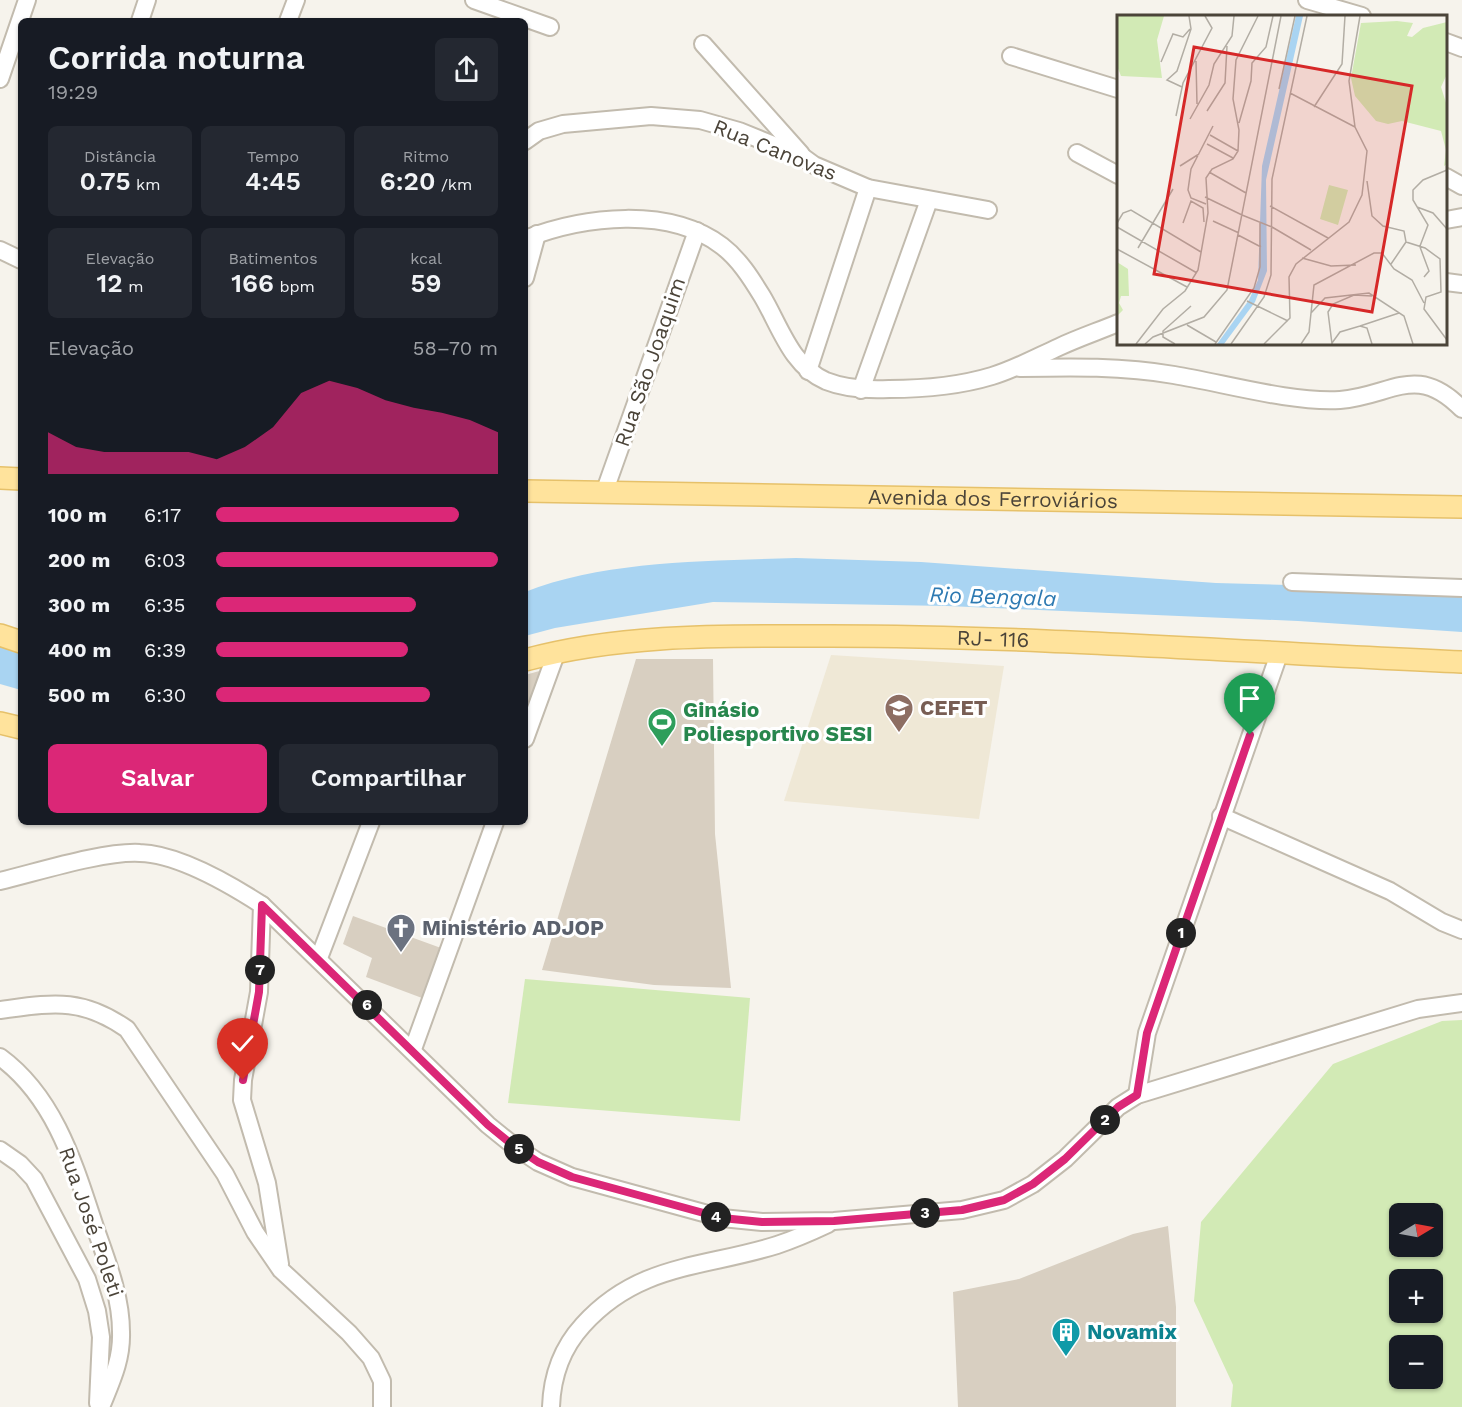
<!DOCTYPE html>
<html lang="pt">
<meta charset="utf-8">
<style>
:root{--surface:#171b24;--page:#242831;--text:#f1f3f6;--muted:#9ea1a6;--accent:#db2777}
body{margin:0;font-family:"Work Sans",sans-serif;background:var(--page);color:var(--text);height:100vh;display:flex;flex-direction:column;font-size:22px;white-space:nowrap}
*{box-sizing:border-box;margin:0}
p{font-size:20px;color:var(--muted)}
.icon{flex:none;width:33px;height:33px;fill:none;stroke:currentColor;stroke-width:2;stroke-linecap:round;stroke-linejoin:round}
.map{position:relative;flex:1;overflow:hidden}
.sheet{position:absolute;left:18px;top:18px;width:510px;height:807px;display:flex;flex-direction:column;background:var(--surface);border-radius:9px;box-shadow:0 2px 4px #0004}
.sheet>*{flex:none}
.needle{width:39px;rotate:80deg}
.buttons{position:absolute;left:1389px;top:1203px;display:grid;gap:12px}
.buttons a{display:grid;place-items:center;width:54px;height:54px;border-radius:9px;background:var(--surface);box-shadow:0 2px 4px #0004;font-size:30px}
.pin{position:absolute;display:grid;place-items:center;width:51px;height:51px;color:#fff;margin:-62px -26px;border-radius:50% 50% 50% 0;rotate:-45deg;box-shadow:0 0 6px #0007}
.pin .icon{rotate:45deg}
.km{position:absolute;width:30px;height:30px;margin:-15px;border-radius:50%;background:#222;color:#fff;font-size:16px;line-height:30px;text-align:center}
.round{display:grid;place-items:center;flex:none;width:63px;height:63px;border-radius:9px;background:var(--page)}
.headline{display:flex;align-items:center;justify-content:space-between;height:102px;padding:0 30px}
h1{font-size:33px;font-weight:600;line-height:45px}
.metrics{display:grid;grid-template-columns:repeat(3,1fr);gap:9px;height:102px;padding:6px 30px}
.metrics div{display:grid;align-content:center;border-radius:9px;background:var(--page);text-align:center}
.metrics b{font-size:26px;font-weight:600}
.metrics small{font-size:16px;font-weight:400}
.metrics p{font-size:16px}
.chart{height:168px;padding:12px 30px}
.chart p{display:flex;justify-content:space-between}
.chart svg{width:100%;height:108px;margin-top:6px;fill:var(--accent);opacity:.7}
.button{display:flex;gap:12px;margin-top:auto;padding:12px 30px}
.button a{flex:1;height:69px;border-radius:9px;background:var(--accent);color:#fff;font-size:24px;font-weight:600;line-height:69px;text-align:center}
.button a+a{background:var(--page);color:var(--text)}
ul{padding:0 30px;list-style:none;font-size:20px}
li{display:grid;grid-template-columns:96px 72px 1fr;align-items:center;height:45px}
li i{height:15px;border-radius:8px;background:var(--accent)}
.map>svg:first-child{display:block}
.education{fill:#efe8d6}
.green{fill:#d2eab5;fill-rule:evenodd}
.water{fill:#a9d4f2}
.building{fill:#d8cfc1}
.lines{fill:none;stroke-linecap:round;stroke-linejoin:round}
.minor-casing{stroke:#c2bbae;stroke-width:20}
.major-casing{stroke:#e6c16a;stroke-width:24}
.minor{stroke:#fff;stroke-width:16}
.major{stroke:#ffe39c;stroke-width:21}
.route-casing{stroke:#fff;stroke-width:12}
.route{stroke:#db2777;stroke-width:8}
.labels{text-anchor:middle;stroke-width:6;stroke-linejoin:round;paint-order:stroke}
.street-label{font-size:21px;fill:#4b4439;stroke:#fff}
.education-label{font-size:21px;font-weight:bold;fill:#785e54;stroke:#fff;text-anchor:start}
.leisure-label{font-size:21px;font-weight:bold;fill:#27864d;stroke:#fff;text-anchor:start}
.worship-label{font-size:21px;font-weight:bold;fill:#5b616d;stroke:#fff;text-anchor:start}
.culture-label{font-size:21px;font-weight:bold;fill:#0d838f;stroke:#fff;text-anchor:start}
.water-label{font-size:22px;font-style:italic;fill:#2e7ab2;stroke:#fff}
.inset-road{fill:none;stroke:#b2ada4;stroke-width:1.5}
.view{fill:#d62828;fill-opacity:0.15;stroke:#d62828;stroke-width:3}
.inset-edge{fill:none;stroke:#4b4439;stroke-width:3}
</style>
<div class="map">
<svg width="1462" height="1407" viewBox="0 0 1462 1407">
<rect width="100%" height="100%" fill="#f6f3ec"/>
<polygon class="education" points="831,655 1004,666 979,819 784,801"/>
<g class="green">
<polygon points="525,979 750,998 740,1121 508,1103"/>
<path d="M1462 1020V1407H1231L1233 1385 1194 1301 1201 1222 1333 1064 1442 1021ZM1400 1214H1432V1246H1400ZM1400 1280H1432V1312H1400ZM1400 1346H1432V1378H1400Z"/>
</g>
<g class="water">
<path d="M796 558 921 562 1216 583 1462 590V632L1298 621 947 606 713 602 555 628 525 636V592C606 560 709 561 796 558Z"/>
<polygon points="0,646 21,649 21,690 0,684"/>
</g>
<g class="building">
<polygon points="636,659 713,659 715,834 731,988 654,985 542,970"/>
<polygon points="543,670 525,721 525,675"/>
<polygon points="353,916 441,948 422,998 366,977 372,958 343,944"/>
<polygon points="1168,1226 1176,1307 1176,1407 958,1407 953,1292 1019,1279 1133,1234"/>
</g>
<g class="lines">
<g class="minor-casing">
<g id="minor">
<polyline points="474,0 550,27"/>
<polyline points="1307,0 1362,16"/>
<polyline points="140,21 147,0"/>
<polyline points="288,21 296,0"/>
<polyline points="1446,42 1462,48"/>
<polyline points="703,44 801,154"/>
<polyline points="1011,56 1118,89"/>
<polyline points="0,79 27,0"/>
<polyline points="525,141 539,131 563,124 651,116 700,120 739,131 803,157 814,165 868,188 988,210"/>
<polyline points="1077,153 1118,175"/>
<polyline points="1446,177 1462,186"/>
<polyline points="1446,220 1462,217"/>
<path d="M525 239C584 216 669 206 722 246 739 259 751 278 762 296 780 326 791 366 826 381 846 389 868 390 889 389 923 389 959 386 992 376 1015 369 1037 357 1059 347 1078 338 1099 331 1118 323"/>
<polyline points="0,250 21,260"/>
<polyline points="525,278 537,234"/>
<polyline points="1446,282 1462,284"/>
<path d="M1020 368C1071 367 1123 366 1174 375 1223 383 1292 403 1340 400 1392 396 1416 362 1462 409"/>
<polyline points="808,371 868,188"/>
<polyline points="861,390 929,200"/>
<polyline points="604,493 697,231"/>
<polyline points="1292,582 1462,588"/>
<polyline points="525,739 557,651"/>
<polyline points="1221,816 1390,891 1442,922 1462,930"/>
<path d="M0 881C38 872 103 851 140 853 178 854 231 885 262 905L488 1125 514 1146 538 1162 572 1177 722 1218 762 1222 834 1221 962 1210 1004 1200 1033 1184 1065 1159 1118 1107 1137 1095 1418 1009 1462 1003"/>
<polyline points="262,905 259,992 243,1080 242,1100 267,1183 280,1264"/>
<polyline points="319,958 371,822"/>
<path d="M0 1010C53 1003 81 997 127 1029L225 1174 255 1232 281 1270 349 1333 371 1358 382 1381V1407"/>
<polyline points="413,1049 495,822"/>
<path d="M0 1057C56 1098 75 1167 96 1230 108 1264 121 1297 121 1332 122 1360 111 1382 101 1407"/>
<polyline points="1137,1095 1147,1033 1279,654"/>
<polyline points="0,1150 20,1164 34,1179 87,1279 97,1311 101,1337 98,1403"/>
<path d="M551 1407C552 1376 562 1348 583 1325 639 1263 704 1268 777 1245 795 1239 811 1232 828 1224"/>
</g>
</g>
<g class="major-casing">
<g id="major">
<polyline points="0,478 21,479"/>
<path id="s1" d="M525 491 1462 507"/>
<polyline points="0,635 21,642"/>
<path id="s2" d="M525 660C624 633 728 636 830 636 1041 636 1252 653 1462 662"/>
<polyline points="0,723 21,728"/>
</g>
</g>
<use href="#minor" class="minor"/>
<use href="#major" class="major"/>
</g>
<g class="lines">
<g class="route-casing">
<polyline id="route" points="243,1080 259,992 262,905 488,1125 514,1146 538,1162 572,1177 722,1218 762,1222 834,1221 962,1210 1004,1200 1033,1184 1065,1159 1118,1107 1137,1095 1147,1033 1250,735"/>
</g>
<use href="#route" class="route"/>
</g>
<defs>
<g id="university-pin" transform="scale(1.5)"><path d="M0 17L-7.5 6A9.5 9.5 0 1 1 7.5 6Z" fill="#8d6e63" stroke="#fff"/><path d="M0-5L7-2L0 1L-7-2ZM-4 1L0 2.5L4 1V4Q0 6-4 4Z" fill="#fff"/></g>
<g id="stadium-pin" transform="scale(1.5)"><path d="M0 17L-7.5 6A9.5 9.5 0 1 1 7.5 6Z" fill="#2e9e5b" stroke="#fff"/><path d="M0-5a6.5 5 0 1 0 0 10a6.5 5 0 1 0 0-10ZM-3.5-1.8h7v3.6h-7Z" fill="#fff"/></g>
<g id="church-pin" transform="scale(1.5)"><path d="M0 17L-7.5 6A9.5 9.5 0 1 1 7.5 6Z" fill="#6b7280" stroke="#fff"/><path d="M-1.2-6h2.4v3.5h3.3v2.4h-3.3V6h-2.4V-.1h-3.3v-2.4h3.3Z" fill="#fff"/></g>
<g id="building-pin" transform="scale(1.5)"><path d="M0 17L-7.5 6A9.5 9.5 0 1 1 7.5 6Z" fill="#0f9aa8" stroke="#fff"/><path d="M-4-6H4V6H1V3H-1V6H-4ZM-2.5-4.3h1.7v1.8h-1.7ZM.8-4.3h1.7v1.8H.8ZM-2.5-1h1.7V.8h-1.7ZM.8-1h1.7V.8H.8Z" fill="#fff"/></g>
</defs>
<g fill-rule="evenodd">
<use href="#university-pin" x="899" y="708"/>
<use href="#stadium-pin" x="662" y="722"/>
<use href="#church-pin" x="401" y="928"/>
<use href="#building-pin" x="1066" y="1332"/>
</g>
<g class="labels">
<g class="street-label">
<text transform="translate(775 150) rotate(22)" y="7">Rua Canovas</text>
<text transform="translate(650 362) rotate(-71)" y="7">Rua São Joaquim</text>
<text dy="7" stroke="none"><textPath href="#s1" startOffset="468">Avenida dos Ferroviários</textPath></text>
<text dy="7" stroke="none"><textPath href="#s2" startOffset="470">RJ- 116</textPath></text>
<text transform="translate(91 1222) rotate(71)" y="7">Rua José Poleti</text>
</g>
<g class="education-label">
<text x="920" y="715">CEFET</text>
</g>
<g class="leisure-label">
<text x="683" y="717">Ginásio<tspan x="683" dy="24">Poliesportivo SESI</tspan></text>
</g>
<g class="worship-label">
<text x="422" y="935">Ministério ADJOP</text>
</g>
<g class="culture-label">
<text x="1087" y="1339">Novamix</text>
</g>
<g class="water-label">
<text transform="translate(993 596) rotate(2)" y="8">Rio Bengala</text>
</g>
</g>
<g transform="translate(1117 15)">
<rect width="330" height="330" fill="#f6f3ec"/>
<path d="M0 1H47L40 25 45 63 4 61 0 51ZM280 6 296 8 290 21 295 22 306 13 330 7V59L324 72 330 91V149L327 151 329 135 324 116 285 106 271 109 259 106 238 81 234 63 244 8ZM212 170 231 175 221 210 203 204ZM0 247 11 254 12 281H4L2 288 6 295 1 300Z" fill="#d2eab5"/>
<path d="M179 1H186L149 165 150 256 138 287 107 329H100L132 285 141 265 145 151Z" fill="#a9d4f2"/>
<path class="inset-road" d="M79 46 80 89M44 47 56 19 66 22 73 14M65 72 50 65 60 56 74 14 72 1M162 74 178 1M173 78 238 112M197 92 225 49 228 1M90 96 108 68 110 31M59 101 66 68 95 13 88 1M73 104 92 70 97 49 115 21 117 1M122 108 134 66 135 48 149 32 156 1M93 120 121 136M90 129 116 143M63 151 82 139M92 157 129 178M250 166 255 201 266 211 287 216 289 227M88 182 125 200M89 189 74 183 71 175 74 154 96 111M153 191 211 223M300 192 316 198 330 214M125 200 155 212M96 206 122 218M0 208 6 198 14 195 84 237M66 208 74 186 86 193 87 207M0 212 80 258M155 212 194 235M121 220 144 232M303 231 311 210 296 185V175L306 165 330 155M303 232 312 256 307 262M21 233 56 174M0 234 70 272M185 243 214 251 239 250M274 249 289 227 308 233 323 244 324 277 309 282 307 294 330 325M130 286 171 306M194 298 208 283 252 278 287 301 296 329M70 310 99 327M243 311 282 298M215 328 223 317 243 311 250 313 255 329M19 329 46 294 68 276 81 255 91 198 89 163 95 154 116 144 121 136 122 115 116 84 119 45 141 1M28 329 36 322 87 302 110 275 164 1M58 329 46 322V316L74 291M98 329 137 273 143 252V207M114 329 147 282 154 260 155 164 190 1M147 329 173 303 172 262 179 249 232 207 245 180 250 136 238 112 232 66 243 1M184 329 192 317 197 270 257 238H265L277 254 295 265 307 288M215 329 211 297 216 289 237 280 255 281"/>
<path class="view" d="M77 32 295 71 255 297 37 259Z"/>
<rect width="330" height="330" class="inset-edge"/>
</g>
</svg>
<div class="buttons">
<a><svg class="needle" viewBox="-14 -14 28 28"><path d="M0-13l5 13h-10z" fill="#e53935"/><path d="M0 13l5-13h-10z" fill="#9ea1a6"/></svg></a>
<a>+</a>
<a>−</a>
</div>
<div class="pin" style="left:1250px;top:735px;background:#1e9e55"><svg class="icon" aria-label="arrive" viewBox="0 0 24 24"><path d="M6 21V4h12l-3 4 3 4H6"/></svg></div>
<div class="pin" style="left:243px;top:1080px;background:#d93025"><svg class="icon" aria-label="check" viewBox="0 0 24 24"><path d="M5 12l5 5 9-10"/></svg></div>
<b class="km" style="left:1181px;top:933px">1</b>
<b class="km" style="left:1105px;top:1120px">2</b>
<b class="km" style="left:925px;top:1213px">3</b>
<b class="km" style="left:716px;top:1217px">4</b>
<b class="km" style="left:519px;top:1149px">5</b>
<b class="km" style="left:367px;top:1005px">6</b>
<b class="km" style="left:260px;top:970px">7</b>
<section class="sheet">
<div class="headline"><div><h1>Corrida noturna</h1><p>19:29</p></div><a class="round"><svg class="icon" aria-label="share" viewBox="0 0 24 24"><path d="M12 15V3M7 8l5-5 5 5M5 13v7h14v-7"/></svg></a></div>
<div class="metrics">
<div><p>Distância</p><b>0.75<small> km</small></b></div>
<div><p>Tempo</p><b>4:45</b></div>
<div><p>Ritmo</p><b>6:20<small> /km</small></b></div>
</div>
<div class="metrics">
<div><p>Elevação</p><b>12<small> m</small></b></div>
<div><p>Batimentos</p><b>166<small> bpm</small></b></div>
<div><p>kcal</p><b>59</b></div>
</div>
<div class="chart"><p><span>Elevação</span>58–70 m</p>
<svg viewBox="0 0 160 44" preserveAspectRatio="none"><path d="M0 44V27L10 33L20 35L30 35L40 35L50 35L60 38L70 33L80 25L90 11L100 6L110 9L120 14L130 17L140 19L150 22L160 27V44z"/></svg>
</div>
<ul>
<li><b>100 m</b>6:17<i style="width:86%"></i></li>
<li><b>200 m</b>6:03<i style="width:100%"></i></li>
<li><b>300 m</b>6:35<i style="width:71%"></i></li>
<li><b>400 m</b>6:39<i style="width:68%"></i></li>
<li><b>500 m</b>6:30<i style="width:76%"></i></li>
</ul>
<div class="button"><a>Salvar</a><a>Compartilhar</a></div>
</section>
</div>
